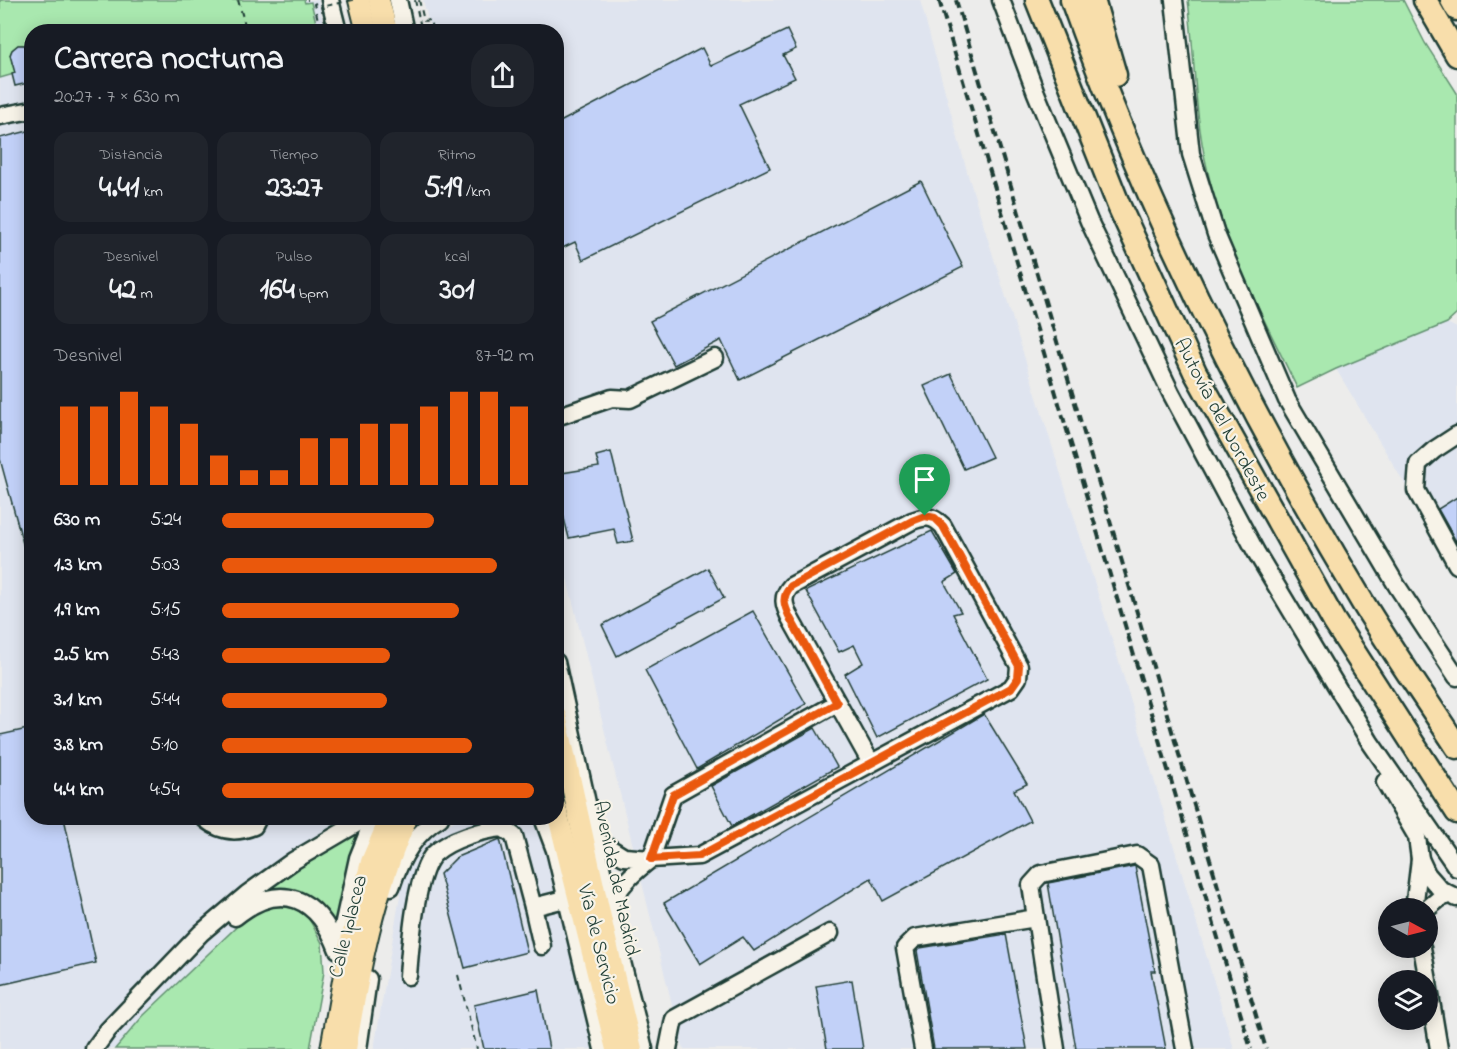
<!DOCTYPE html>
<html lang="es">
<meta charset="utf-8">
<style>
:root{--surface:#171b24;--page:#20242c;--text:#f1f3f6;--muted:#9ea1a6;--accent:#ea580c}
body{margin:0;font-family:"Indie Flower",sans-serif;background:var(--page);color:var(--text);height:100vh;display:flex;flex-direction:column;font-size:22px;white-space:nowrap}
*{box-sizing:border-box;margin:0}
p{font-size:20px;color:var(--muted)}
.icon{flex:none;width:33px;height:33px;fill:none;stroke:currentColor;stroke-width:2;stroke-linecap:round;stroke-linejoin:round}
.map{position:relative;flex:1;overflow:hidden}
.drawer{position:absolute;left:24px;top:24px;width:540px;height:801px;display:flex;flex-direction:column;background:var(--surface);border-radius:24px;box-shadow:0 3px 15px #0003}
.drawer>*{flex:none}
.needle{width:39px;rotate:97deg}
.buttons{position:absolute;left:1378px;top:898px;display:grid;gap:12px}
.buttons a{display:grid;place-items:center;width:60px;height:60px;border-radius:50%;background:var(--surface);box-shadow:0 3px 15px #0003;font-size:30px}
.pin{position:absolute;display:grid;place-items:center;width:51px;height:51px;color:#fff;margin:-62px -26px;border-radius:50% 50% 50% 0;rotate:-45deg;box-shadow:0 0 6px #0007}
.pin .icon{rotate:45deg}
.round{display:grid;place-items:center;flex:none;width:63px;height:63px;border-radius:24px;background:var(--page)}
.summary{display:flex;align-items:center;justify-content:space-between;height:102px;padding:0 30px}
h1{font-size:33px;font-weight:700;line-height:45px}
.metrics{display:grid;grid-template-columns:repeat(3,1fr);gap:9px;height:102px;padding:6px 30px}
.metrics div{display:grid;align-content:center;border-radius:15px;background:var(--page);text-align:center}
.metrics b{font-size:30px;font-weight:700}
.metrics small{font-size:16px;font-weight:400}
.metrics p{font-size:16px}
.chart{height:168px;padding:12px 30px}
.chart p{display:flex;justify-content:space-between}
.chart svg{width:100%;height:108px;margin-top:6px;stroke:var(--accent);stroke-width:6}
ul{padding:0 30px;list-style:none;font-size:20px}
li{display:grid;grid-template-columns:96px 72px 1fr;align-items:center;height:45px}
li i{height:15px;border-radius:8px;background:var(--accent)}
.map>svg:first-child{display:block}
.built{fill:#dfe4ef}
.green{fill:#a9e8af;stroke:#649272;stroke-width:1.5}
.building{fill:#c2d1f8;stroke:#1f3d34;stroke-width:1.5}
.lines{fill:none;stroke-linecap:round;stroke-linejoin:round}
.minor-casing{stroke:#1f3d34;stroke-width:21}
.major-casing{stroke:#1f3d34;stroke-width:24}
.highway-casing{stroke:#1f3d34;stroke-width:27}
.path{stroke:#1f3d34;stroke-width:2;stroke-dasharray:6 4.5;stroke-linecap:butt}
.minor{stroke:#f7f3e8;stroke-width:16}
.major{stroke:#f8deab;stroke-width:20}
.highway{stroke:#f8deab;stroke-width:22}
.rail{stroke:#1f3d34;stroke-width:4;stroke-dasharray:9 4.5;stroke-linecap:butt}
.path-bridge{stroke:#1f3d34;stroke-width:2;stroke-dasharray:6 4.5;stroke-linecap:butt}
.route-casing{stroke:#fff;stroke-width:12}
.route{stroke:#ea580c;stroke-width:8}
.labels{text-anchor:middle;stroke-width:4.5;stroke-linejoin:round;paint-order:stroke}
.street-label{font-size:21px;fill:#1f3d34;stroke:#f7f3e8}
</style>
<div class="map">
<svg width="1457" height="1049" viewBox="0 0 1457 1049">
<rect width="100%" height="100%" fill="#ececeb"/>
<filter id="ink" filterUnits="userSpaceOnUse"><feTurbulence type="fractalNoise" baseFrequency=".0167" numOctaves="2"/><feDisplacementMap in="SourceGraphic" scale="12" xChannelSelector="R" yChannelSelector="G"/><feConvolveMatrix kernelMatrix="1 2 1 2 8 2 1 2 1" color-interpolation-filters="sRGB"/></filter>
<g filter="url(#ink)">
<g class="built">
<polygon points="0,0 318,0 325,31 32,32 32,818 355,818 115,1049 0,1049"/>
<polygon points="423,0 920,0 968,175 1120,665 1234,1049 683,1049 557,538 556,32 431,31"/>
<polygon points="1447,323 1457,328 1457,571 1336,369"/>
<polygon points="464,818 530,818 542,826 595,1049 374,1049 402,884 415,848 454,821"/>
</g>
<g class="green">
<polygon points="0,0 304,0 305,3 311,2 318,31 32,32 31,50 27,45 18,45 12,50 10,55 15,66 31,69 0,78"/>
<path d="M1188 0H1403L1425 43 1457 93V314L1447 323 1336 369 1297 388C1264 318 1223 245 1207 168 1194 113 1195 56 1188 0Z"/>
<path d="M364 827 336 926C316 896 304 896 270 891L268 884Z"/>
<polygon points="274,906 294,908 308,917 322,943 324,972 310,1049 115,1049 143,1016 249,915"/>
</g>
<g class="building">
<polygon points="787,30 796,49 783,55 795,78 739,104 770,168 583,260 575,242 556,251 556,124 702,48 711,66"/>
<polygon points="18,45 24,45 32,49 32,82 15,86 12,74 15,73 10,55 12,50"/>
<polygon points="32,130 32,562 28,562 0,459 0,138"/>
<polygon points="921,181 963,267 740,380 721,340 674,365 650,321"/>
<polygon points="951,374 992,457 964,469 924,386"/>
<polygon points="611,452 633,541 618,544 614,529 569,538 556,487 556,474 599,467 596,456"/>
<polygon points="1457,497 1457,543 1438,509"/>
<polygon points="932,531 957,574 944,582 961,612 953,614 987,679 877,738 845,674 863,663 854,645 839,652 806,591"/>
<polygon points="708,568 724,598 617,656 602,625"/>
<polygon points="753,611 806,704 697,769 645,670"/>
<polygon points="984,714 1027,784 1014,790 1030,821 883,901 871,878 754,951 743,937 700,964 664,903"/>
<polygon points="32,728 32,818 64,818 96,963 0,985 0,735"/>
<polygon points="815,728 837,767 732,826 711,786"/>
<polygon points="500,839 527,952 465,968 440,874 457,857"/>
<polygon points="1135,866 1155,971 1151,971 1166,1049 1076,1049 1048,883"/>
<polygon points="1006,934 1027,1049 934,1049 917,951 920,948"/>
<polygon points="852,980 863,1049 827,1049 816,986"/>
<polygon points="538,990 549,1049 484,1049 474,1005"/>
</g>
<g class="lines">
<g class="minor-casing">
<g id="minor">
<polyline points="330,0 338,32"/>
<polyline points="398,0 405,32"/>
<polyline points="1001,0 1036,93 1089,221 1171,393 1256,552 1370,742 1457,868"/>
<polyline points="1174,0 1191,154 1216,234 1287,400 1397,586 1457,677"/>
<polyline points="0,116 32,110"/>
<polyline points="556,417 612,398 630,399 715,358"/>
<polyline points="1457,435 1434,450 1418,464 1416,490 1457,565"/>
<polyline points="556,662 622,962 644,1049"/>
<path d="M837 703 673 795 651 859 699 856 1011 688 1018 678 1019 666 943 526C932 515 925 516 912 521L791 586C781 597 784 605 790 618L871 763"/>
<polyline points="1385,782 1417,837 1420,859 1427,874 1441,890 1457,898"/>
<path d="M204 818C219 831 235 834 254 826L258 818"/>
<polyline points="543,818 555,850 603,1049"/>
<path d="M595 839 624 857 651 859C633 873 620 885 609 907"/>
<path d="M391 887C400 859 414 833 440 818"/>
<polyline points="533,907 542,946"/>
<polyline points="1414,909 1420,859"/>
<polyline points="1427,909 1440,898 1449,895"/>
<path d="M235 917C282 879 318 898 338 950"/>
<polyline points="1422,948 1428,981"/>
<polyline points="338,949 358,858 374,818"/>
<path d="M408 976C410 949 415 873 434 854 450 839 482 830 503 828L514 836 533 907 565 899"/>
<polyline points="1428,983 1439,1049"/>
<polyline points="94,1049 108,1030 201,933 247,894 293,861 356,824 363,818"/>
<polyline points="358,1049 368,979"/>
<polyline points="668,1049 674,1019 830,933"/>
<polyline points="923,1049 905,948 915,938 1036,918"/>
<polyline points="1056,1049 1031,885 1041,874 1137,855 1151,865 1185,1049"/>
</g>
</g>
<g class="major-casing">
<g id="major">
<polyline points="359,0 367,32"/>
<polyline points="379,0 387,32"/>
<path d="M556 716C582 827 604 939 632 1049"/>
<polyline points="556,808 616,1049"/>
<polyline points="331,1049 348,952 371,862 390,818"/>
<path d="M346 1049C359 970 374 891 407 818"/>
</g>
</g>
<g class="highway-casing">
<g id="highway">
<polyline points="1037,0 1119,206 1195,372 1334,621 1457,812"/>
<path d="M1072 0C1147 210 1248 412 1363 603 1393 652 1426 699 1457 747"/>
<polyline points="1093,0 1115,75"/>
<polyline points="1425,0 1457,55"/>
<polyline points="1452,0 1457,9"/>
</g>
</g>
<g class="path">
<polyline points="238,0 247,32"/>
<polyline points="307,0 308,0"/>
<polyline points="415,0 421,28 427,27 428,32"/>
<polyline points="419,0 424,21 430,20 433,32"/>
<polyline points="316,3 314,4 321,32"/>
<polyline points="458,975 477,1049"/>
</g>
<use href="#minor" class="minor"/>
<use href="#major" class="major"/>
<use href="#highway" class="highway"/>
<g class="rail">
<polyline points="939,0 1251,1049"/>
<polyline points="956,0 1266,1049"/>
</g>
<polyline class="path-bridge" points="328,32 321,7 353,0"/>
</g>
</g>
<g class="lines" filter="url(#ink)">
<g class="route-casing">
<path id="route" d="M925 516 935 518 943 526 1019 666 1018 678 1011 688 699 856 651 859 673 795 837 703 790 618C784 605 781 597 791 586L912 521Z"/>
</g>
<use href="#route" class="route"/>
</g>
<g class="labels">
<g class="street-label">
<text transform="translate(1223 419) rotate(62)" y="7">Autovía del Nordeste</text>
<text transform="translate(617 878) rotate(78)" y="7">Avenida de Madrid</text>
<text transform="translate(347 926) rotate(-76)" y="7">Calle Iplacea</text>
<text transform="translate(600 944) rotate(76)" y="7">Vía de Servicio</text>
</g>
</g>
</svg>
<div class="buttons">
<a><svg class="needle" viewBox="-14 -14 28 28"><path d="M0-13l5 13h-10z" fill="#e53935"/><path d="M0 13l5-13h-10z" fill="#9ea1a6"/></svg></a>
<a><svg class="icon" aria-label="layers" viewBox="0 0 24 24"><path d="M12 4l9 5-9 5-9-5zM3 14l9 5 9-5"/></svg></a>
</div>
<div class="pin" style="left:925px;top:516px;background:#1e9e55"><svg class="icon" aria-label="arrive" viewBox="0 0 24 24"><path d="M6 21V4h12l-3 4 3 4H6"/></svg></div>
<section class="drawer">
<div class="summary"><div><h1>Carrera nocturna</h1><p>20:27 · 7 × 630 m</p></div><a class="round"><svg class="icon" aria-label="share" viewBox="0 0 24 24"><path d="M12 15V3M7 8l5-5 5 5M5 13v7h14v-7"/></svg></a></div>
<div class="metrics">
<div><p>Distancia</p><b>4.41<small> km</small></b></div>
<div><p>Tiempo</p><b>23:27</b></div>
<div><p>Ritmo</p><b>5:19<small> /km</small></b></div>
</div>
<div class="metrics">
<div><p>Desnivel</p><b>42<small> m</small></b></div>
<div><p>Pulso</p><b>164<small> bpm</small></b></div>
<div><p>kcal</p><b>301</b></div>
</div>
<div class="chart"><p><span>Desnivel</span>87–92 m</p>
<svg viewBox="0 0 160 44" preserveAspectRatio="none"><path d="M5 44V12M15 44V12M25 44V6M35 44V12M45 44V19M55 44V32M65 44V38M75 44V38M85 44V25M95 44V25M105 44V19M115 44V19M125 44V12M135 44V6M145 44V6M155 44V12"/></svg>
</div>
<ul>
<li><b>630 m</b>5:24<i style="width:68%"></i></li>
<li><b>1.3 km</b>5:03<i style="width:88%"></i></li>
<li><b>1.9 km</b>5:15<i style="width:76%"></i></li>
<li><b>2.5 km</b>5:43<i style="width:54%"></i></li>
<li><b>3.1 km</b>5:44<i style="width:53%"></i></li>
<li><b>3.8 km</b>5:10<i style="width:80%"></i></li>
<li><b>4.4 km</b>4:54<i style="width:100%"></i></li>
</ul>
</section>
</div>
